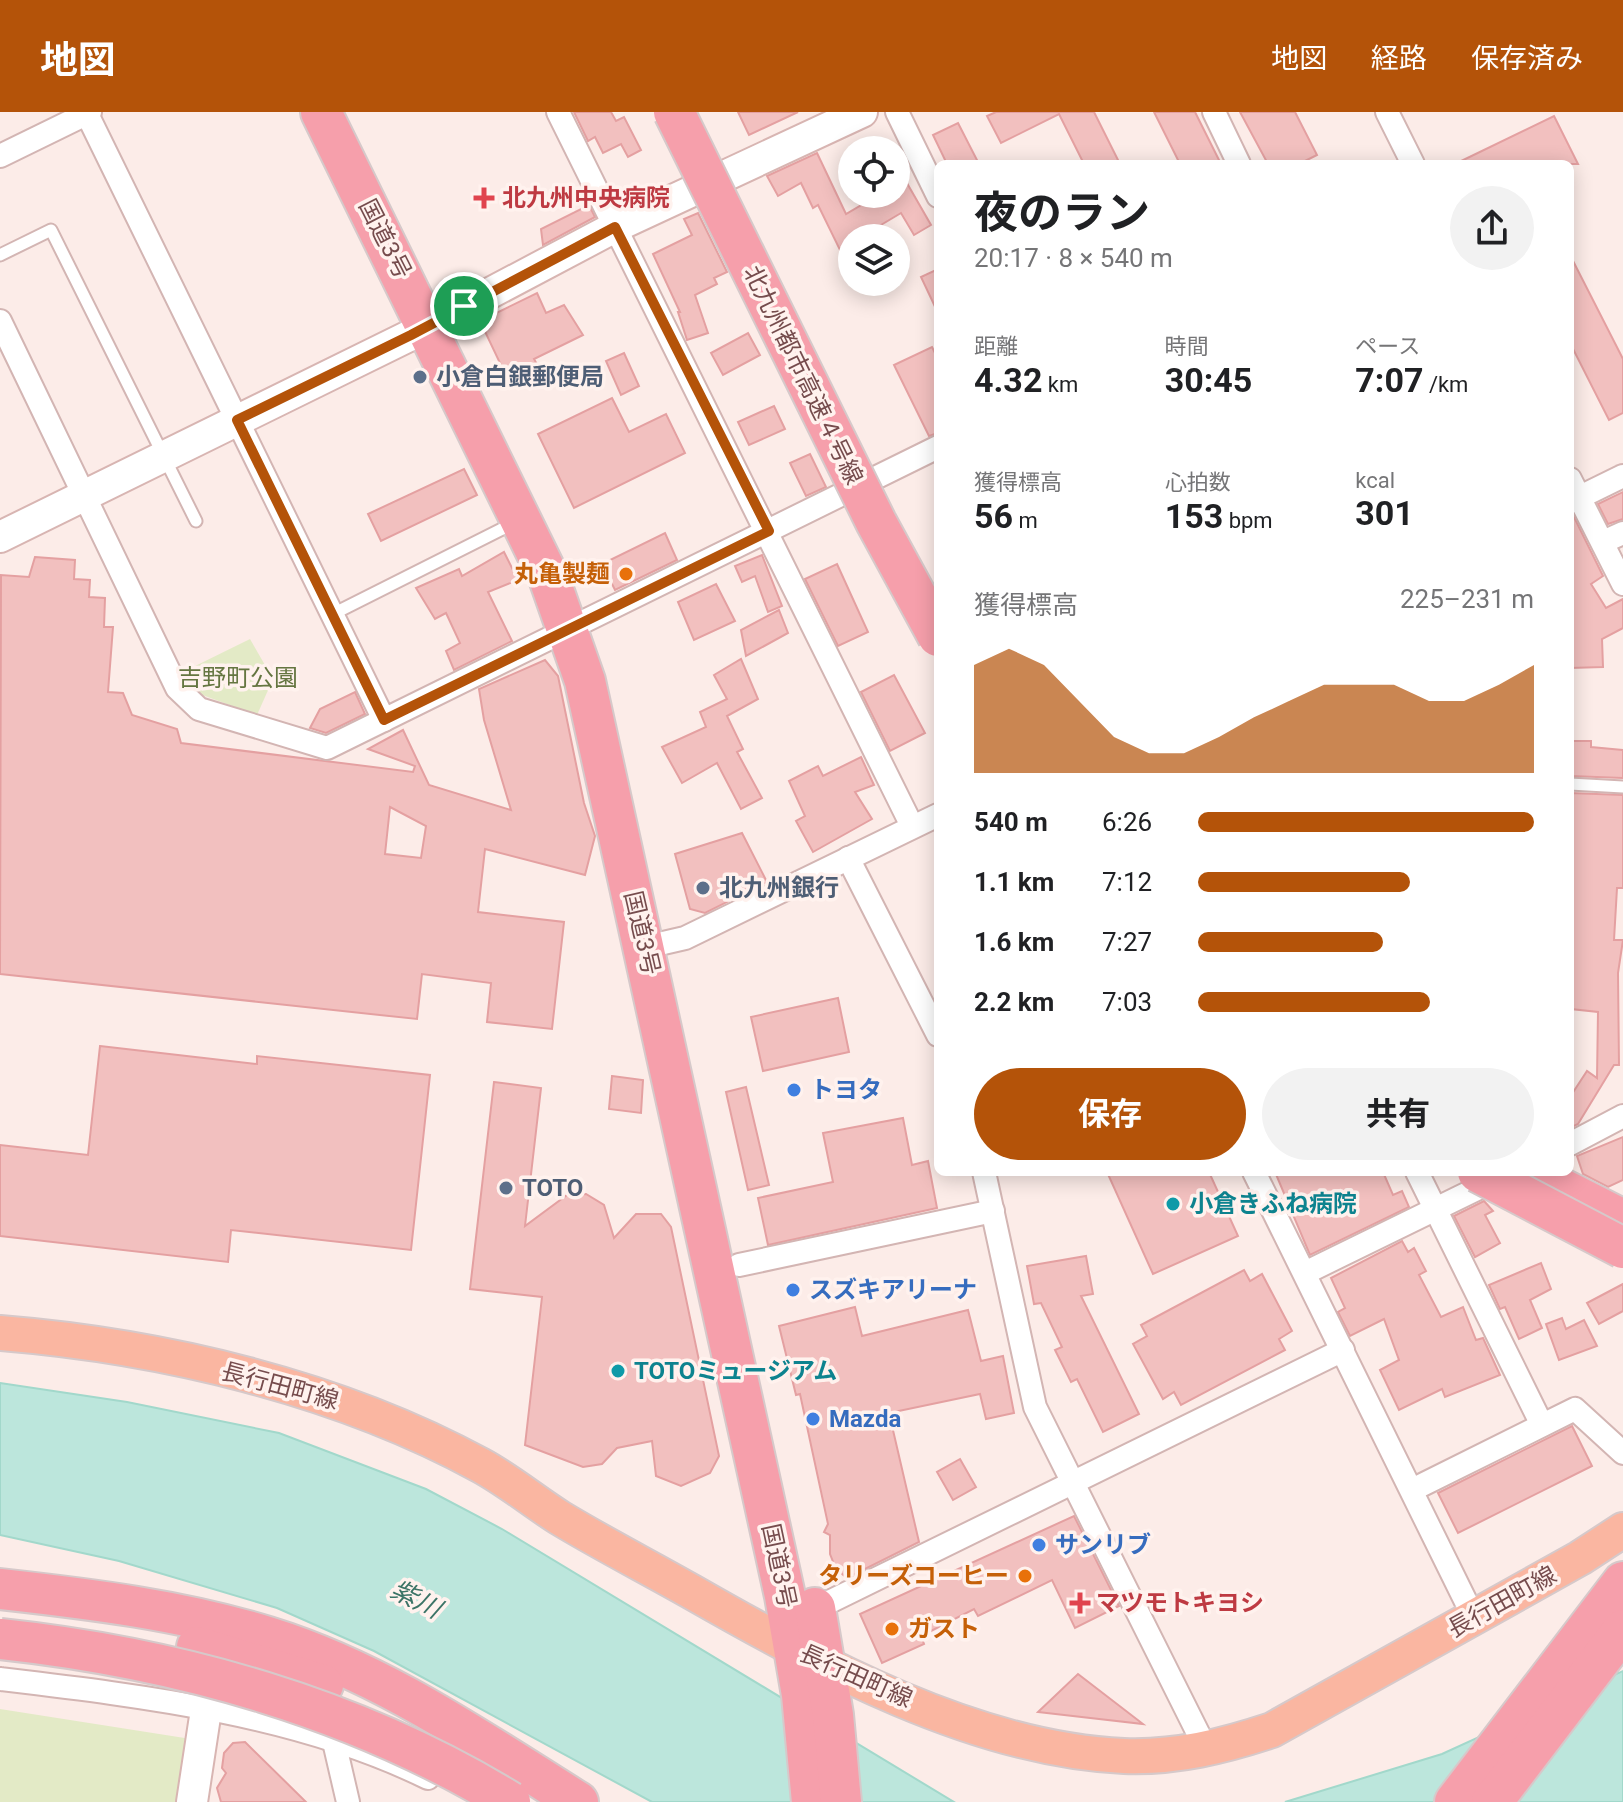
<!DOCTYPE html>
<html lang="ja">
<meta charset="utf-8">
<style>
:root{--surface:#fff;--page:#f2f2f2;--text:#202124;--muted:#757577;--accent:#b45309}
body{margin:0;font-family:Roboto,"Noto Sans JP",sans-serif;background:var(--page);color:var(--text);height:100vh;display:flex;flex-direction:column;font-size:30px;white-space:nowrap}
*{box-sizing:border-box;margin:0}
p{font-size:26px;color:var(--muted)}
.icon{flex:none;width:44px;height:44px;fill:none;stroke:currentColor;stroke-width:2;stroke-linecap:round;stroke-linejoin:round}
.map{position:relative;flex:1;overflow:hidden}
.details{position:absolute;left:934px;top:48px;width:640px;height:1016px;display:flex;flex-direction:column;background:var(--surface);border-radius:12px;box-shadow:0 4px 20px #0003}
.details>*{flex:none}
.buttons{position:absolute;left:838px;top:24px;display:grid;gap:16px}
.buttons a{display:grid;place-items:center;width:72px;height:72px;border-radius:50%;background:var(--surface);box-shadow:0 4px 20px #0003;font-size:40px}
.pin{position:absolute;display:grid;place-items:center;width:68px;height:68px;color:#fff;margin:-34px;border:4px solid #fff;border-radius:50%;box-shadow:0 2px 8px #0007}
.round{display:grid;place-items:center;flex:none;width:84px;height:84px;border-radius:42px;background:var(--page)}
.headline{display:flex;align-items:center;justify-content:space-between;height:136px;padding:0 40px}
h1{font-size:44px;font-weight:700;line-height:60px}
.figures{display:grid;grid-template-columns:repeat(3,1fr);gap:12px;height:136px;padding:8px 40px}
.figures div{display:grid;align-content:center}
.figures b{font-size:34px;font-weight:700}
.figures small{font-size:22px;font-weight:400}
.figures p{font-size:22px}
.chart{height:224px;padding:16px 40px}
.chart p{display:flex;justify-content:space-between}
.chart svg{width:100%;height:144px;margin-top:8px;fill:var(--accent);opacity:.7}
.action{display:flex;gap:16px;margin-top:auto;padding:16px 40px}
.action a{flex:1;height:92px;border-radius:48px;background:var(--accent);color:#fff;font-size:32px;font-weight:700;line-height:92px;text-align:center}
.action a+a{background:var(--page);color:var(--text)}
ul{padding:0 40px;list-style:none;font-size:26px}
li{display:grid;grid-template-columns:128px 96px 1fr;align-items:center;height:60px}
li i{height:20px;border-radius:10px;background:var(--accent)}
header{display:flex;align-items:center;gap:48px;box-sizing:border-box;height:112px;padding:0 40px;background:var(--accent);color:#fff}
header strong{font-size:38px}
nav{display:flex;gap:44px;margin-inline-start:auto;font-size:28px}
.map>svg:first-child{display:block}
.green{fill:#e3eac6}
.water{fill:#bce6dc;stroke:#a2d8cb;stroke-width:2}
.building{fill:#f2c0bf;stroke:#e4a0a1;stroke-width:2;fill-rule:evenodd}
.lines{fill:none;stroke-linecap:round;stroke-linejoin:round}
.lane-casing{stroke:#d3b5b3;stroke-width:15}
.street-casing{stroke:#d3b5b3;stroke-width:26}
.secondary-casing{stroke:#d8b5b2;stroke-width:34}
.primary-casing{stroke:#d6c9ca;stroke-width:38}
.highway-casing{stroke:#d6c9ca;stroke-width:44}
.lane{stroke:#fff;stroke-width:11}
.street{stroke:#fff;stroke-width:22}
.secondary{stroke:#fff;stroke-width:30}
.primary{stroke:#fab6a1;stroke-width:34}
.highway{stroke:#f69fab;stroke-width:40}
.highway-bridge-casing{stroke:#d6c9ca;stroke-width:44;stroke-linecap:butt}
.highway-bridge{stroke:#f69fab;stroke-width:40}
.route-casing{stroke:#fff;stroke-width:16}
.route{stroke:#b45309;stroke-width:10}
.health-dot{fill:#e0444e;stroke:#fff2ee;stroke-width:3}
.service-dot{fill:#5c6f8a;stroke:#fff2ee;stroke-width:3}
.food-dot{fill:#e8710a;stroke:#fff2ee;stroke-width:3}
.shop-dot{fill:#3f7fe0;stroke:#fff2ee;stroke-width:3}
.culture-dot{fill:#0f9aa8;stroke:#fff2ee;stroke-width:3}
.labels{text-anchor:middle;stroke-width:7;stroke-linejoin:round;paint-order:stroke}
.health-label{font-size:24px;font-weight:bold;fill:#be3a42;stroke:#fff2ee;text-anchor:start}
.street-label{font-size:24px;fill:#764c4d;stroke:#fff2ee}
.service-label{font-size:24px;font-weight:bold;fill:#4e5e75;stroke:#fff2ee;text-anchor:start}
.food-label{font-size:24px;font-weight:bold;fill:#c56008;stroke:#fff2ee;text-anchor:end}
.park-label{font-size:24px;fill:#657641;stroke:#fff2ee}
.shop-label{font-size:24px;font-weight:bold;fill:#366cbe;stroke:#fff2ee;text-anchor:start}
.culture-label{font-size:24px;font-weight:bold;fill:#0d838f;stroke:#fff2ee;text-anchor:start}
.water-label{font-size:26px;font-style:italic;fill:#3c7467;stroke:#fff2ee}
</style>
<header>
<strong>地図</strong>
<nav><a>地図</a><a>経路</a><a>保存済み</a></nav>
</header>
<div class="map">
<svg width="1623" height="1690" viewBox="0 0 1623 1690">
<rect width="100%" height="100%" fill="#fcece8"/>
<g class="green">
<polygon points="250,527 273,567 257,603 197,581 183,560"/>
<polygon points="0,1597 191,1627 181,1690 0,1690"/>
</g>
<g class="water">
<polygon points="0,1271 127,1290 279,1321 426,1377 502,1417 954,1690 652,1690 374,1539 277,1496 119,1449 0,1423"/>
<polygon points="1623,1559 1623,1690 1285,1690 1442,1642"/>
</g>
<g class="building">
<polygon points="574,0 611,0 616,9 624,5 641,38 628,45 621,32 603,41 595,25 588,29"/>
<polygon points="738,0 798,0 749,23"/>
<polygon points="996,0 1094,0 1120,52 1084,52 1059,2 1001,31 987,4"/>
<polygon points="1154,0 1195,0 1221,52 1180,52"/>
<polygon points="1240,0 1295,0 1317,43 1299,52 1268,52"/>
<polygon points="1554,4 1578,52 1455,52"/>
<polygon points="958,11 979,52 947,52 933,23"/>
<polygon points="817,41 846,102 880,82 896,82 896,52 931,113 914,123 901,101 859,126 852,126 852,132 840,138 818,93 813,96 801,71 778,84 767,64"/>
<polygon points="589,93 595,105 543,133 541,117"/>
<polygon points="698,101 727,160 714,166 717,172 695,183 708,221 687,228 678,200 680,200 653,142 692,123 684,107"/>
<polygon points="1570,143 1623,247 1623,301 1609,308 1570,231"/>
<polygon points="938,157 938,201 921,165"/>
<polygon points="537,181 546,201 564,193 583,223 534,247 538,254 508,268 480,209"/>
<polygon points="748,221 760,243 723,263 711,241"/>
<polygon points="932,235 938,247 938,321 929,324 894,253"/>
<polygon points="624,241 639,274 621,283 606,249"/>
<polygon points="612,286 629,320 666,302 685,341 574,396 538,322"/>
<polygon points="774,294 785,317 749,333 738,310"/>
<polygon points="810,342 826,375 806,384 790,351"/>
<polygon points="464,357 477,383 381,429 368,402"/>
<polygon points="1623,380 1623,407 1608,412 1598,392"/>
<polygon points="1573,403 1603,464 1591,472 1606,496 1623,487 1623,516 1602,527 1603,555 1570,556"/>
<polygon points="665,421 677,448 615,478 602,452"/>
<polygon points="504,440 518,468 488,480 512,529 454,558 446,539 460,531 446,501 435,507 416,476 459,457 462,464"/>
<polygon points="762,443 782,494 768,500 755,464 742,470 735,454"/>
<path d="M35 445 75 448 74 467 90 468 89 485 105 486 104 515H113L108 580 123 581 132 603 177 617 181 631 413 660 415 654 368 637 403 618 429 673 511 698 484 608 479 577 545 548 558 564 584 691 595 724 585 763 485 737 478 800 564 810 552 917 487 910 491 871 422 862 417 907 0 862 1 463 29 465ZM390 695 426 714 421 746 385 742Z"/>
<polygon points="837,452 868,520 838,534 805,467"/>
<polygon points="716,472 735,509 694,528 678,490"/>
<polygon points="779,498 788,521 746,544 741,518"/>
<polygon points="741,547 758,587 727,604 743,637 737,640 762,686 741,697 717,651 682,671 662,635 706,615 700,600 727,587 714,563"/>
<polygon points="894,563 925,621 890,639 861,580"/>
<polygon points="355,580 365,602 326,621 310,616 320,597"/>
<polygon points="1570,629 1591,629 1591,635 1623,638 1623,666 1570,664"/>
<polygon points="861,645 874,673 855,680 872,707 813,740 796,709 805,704 789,669 818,654 823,664"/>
<polygon points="1570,681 1623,683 1623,776 1617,776 1614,828 1623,828 1618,861 1619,953 1614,953 1578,1012 1570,1016 1570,985 1587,959 1597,966 1598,900 1571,897"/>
<polygon points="742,721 767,770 705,801 690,797 675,742"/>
<polygon points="838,886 849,940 763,959 751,905"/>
<polygon points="100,934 257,952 257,944 430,963 411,1138 231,1118 228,1150 0,1124 0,1033 88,1043"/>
<polygon points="612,964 643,968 641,1001 609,997"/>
<polygon points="494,970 541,976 525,1114 567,1083 586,1082 604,1093 614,1126 636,1102 661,1102 671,1115 719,1344 710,1361 681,1374 656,1364 652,1329 617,1336 602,1352 583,1355 525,1333 542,1185 470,1177"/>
<polygon points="746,975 769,1073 748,1078 726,980"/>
<polygon points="903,1006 912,1053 928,1049 937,1096 768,1133 758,1086 833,1070 823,1021"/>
<polygon points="1623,1025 1623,1068 1608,1075 1583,1062 1577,1044"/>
<polygon points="1107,1060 1209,1060 1238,1124 1153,1162"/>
<polygon points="1275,1060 1383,1060 1393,1083 1402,1079 1409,1095 1310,1143"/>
<polygon points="1484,1089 1493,1099 1485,1103 1500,1131 1475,1145 1454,1104"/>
<polygon points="1402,1129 1408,1140 1414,1136 1426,1159 1419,1163 1441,1205 1463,1195 1476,1228 1483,1226 1500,1263 1445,1285 1442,1277 1399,1298 1380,1258 1399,1248 1384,1207 1350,1224 1338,1200 1345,1196 1331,1166"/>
<polygon points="1086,1144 1093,1182 1081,1184 1139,1302 1103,1320 1077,1267 1071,1270 1055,1238 1062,1235 1041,1191 1034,1192 1027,1154"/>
<polygon points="1541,1151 1551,1177 1530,1188 1542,1216 1519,1227 1505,1195 1500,1197 1489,1173"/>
<polygon points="1244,1158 1250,1169 1262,1162 1292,1219 1279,1227 1285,1238 1181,1293 1174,1280 1163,1287 1133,1232 1147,1224 1141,1213"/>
<polygon points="1623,1172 1623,1199 1599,1212 1587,1191"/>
<polygon points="855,1195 862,1224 968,1198 981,1249 1003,1244 1014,1301 986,1307 980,1282 889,1301 919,1430 847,1466 836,1457 830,1442 830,1423 824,1420 828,1412 800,1282 796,1283 779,1214"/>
<polygon points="1562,1206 1566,1217 1584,1208 1597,1234 1559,1248 1546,1212"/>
<polygon points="1572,1314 1592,1354 1458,1421 1438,1381"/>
<polygon points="960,1347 976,1375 953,1388 937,1360"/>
<polygon points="1074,1404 1119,1494 1075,1516 1052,1468 978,1504 974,1497 921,1524 924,1532 882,1551 860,1502"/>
<polygon points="1078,1562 1143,1612 1038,1600"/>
<polygon points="245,1630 306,1690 221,1690 217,1676 226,1661 222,1656 224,1641 233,1631"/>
</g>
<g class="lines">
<g class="lane-casing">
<g id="lane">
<polyline points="0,143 51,118 196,409"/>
<polyline points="331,503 516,410"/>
<polyline points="1570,672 1623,675"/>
</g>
</g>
<g class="street-casing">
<g id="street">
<polyline points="86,0 384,608"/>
<polyline points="558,0 912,714"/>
<polyline points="897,0 938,84"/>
<polyline points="1214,0 1239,52"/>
<polyline points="1387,0 1413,52"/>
<polyline points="0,44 90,0"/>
<polyline points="0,209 177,576 199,597 327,636 938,335"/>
<polyline points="1570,367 1623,472"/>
<polyline points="1570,390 1623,364"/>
<polyline points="1603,430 1623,421"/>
<polyline points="848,746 938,923"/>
<polyline points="646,835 685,826 938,703"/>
<polyline points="1570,1032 1623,1004"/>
<polyline points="984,1060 1035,1295 1206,1637"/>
<polyline points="1254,1060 1474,1506"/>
<polyline points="1417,1060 1542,1313"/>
<polyline points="739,1153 993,1099"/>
<polyline points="1305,1161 1497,1067"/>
<polyline points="1412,1378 1575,1297 1623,1341"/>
<polyline points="815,1497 1343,1238"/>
<path d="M0 1567C143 1584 298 1602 428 1666"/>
<polyline points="332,1621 348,1690"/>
</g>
</g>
<g class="secondary-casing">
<g id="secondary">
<polyline points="0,425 411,223 615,115 862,0"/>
<polyline points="192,1690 206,1598"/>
</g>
</g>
<g class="primary-casing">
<path id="primary" d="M0 1221C161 1234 337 1275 480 1353 508 1368 533 1389 560 1406 603 1432 648 1455 692 1480 818 1552 976 1638 1124 1644 1176 1646 1224 1634 1272 1618L1580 1446 1623 1418"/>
</g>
<g class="highway-casing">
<g id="highway">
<polyline points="321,0 549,466 585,569 785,1484 802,1583 812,1690"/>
<polyline points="1529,1060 1623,1108"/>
<path d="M0 1477C90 1487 181 1498 268 1525 381 1560 479 1628 578 1690"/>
<polyline points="815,1496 833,1603 841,1690"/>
<polyline points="197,1535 323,1573"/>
<polyline points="1455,1690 1623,1470"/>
<polyline points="1492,1690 1623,1518"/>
</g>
</g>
<use href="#lane" class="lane"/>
<use href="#street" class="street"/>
<use href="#secondary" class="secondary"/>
<use href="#primary" class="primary"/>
<use href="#highway" class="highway"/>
<g class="highway-bridge-casing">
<g id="highway-bridge">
<polyline points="674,0 876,410 938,524"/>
<polyline points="1478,1060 1623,1136"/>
<path d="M0 1527C178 1546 356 1596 510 1690"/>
</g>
</g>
<use href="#highway-bridge" class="highway-bridge"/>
</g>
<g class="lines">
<g class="route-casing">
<polygon id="route" points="615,115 769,419 384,608 237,308 411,223"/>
</g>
<use href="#route" class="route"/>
</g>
<g class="health-dot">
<path d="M480 74h8v8h8v8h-8v8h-8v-8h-8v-8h8z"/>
<path d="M1076 1479h8v8h8v8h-8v8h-8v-8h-8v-8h8z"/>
</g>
<g class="service-dot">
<circle cx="420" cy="265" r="8"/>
<circle cx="703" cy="776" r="8"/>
<circle cx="506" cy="1076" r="8"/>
</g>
<g class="food-dot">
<circle cx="626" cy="462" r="8"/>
<circle cx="1025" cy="1464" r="8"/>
<circle cx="892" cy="1517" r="8"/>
</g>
<g class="shop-dot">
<circle cx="794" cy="978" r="8"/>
<circle cx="793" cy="1178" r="8"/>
<circle cx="813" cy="1307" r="8"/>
<circle cx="1039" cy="1433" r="8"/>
</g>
<g class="culture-dot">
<circle cx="1173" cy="1092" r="8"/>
<circle cx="618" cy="1259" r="8"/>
</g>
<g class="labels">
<g class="health-label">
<text x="502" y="94">北九州中央病院</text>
<text x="1096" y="1499">マツモトキヨシ</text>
</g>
<g class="street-label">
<text transform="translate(385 127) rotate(63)" y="8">国道3号</text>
<text transform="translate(803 263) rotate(64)" y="8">北九州都市高速４号線</text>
<text transform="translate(642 821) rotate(77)" y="8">国道3号</text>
<text transform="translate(280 1274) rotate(15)" y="8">長行田町線</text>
<text transform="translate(779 1454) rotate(78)" y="8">国道3号</text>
<text transform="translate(1502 1490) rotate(-29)" y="8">長行田町線</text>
<text transform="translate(856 1564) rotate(24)" y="8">長行田町線</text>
</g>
<g class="service-label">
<text x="436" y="273">小倉白銀郵便局</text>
<text x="719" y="784">北九州銀行</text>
<text x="522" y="1084">TOTO</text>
</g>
<g class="food-label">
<text x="610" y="470">丸亀製麺</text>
<text x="1009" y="1472">タリーズコーヒー</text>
<text x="908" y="1525" text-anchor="start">ガスト</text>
</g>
<g class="park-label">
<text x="238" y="574">吉野町公園</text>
</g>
<g class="shop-label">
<text x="810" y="986">トヨタ</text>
<text x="809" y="1186">スズキアリーナ</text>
<text x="829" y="1315">Mazda</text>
<text x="1055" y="1441">サンリブ</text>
</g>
<g class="culture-label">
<text x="1189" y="1100">小倉きふね病院</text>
<text x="634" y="1267">TOTOミュージアム</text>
</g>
<g class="water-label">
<text transform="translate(416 1487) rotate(27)" y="9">紫川</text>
</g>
</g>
</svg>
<div class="buttons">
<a><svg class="icon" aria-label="locate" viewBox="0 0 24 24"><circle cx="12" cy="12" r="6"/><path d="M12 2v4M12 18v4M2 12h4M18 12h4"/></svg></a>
<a><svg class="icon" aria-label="layers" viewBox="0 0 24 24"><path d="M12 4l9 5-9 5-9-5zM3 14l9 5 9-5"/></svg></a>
</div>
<div class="pin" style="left:464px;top:194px;background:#1e9e55"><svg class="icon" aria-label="arrive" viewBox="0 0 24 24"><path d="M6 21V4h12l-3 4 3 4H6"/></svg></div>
<section class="details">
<div class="headline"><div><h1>夜のラン</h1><p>20:17 · 8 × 540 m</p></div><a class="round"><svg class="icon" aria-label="share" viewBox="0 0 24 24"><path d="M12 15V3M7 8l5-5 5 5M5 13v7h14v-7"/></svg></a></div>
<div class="figures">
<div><p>距離</p><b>4.32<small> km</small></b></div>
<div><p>時間</p><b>30:45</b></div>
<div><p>ペース</p><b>7:07<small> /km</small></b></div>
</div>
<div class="figures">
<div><p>獲得標高</p><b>56<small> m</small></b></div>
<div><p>心拍数</p><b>153<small> bpm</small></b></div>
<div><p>kcal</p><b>301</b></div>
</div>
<div class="chart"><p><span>獲得標高</span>225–231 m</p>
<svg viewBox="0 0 160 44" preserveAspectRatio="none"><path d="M0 44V11L10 6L20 11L30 22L40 33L50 38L60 38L70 33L80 27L90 22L100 17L110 17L120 17L130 22L140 22L150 17L160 11V44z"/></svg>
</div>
<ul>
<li><b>540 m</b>6:26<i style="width:100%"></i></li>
<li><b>1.1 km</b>7:12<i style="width:63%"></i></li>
<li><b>1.6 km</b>7:27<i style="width:55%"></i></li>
<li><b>2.2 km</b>7:03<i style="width:69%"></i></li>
</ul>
<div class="action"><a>保存</a><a>共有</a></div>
</section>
</div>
